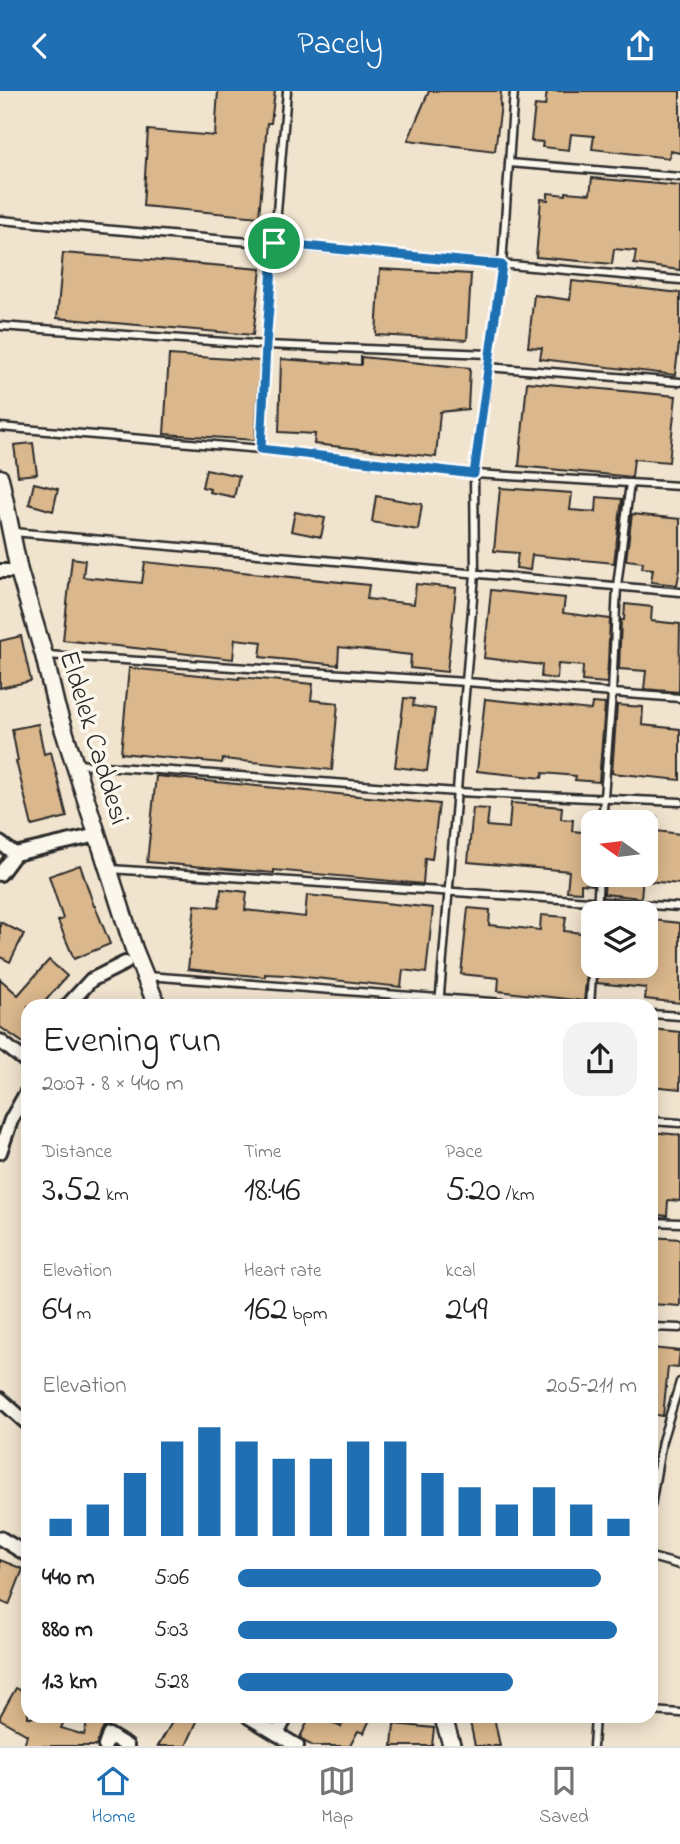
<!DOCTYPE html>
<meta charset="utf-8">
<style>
:root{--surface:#fff;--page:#f2f2f2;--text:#202124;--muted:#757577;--line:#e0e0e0;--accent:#1f6fb2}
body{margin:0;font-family:"Indie Flower",sans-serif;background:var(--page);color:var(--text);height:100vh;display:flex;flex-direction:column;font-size:26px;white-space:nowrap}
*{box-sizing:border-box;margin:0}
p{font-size:23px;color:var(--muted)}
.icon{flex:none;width:38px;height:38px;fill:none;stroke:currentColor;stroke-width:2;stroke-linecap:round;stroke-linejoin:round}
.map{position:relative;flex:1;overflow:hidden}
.drawer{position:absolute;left:21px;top:908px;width:637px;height:724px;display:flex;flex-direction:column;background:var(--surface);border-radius:21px;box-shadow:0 4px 18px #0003}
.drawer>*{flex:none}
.needle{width:46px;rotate:284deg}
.fabs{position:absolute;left:581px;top:719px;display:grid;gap:14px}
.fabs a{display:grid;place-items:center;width:77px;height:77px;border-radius:14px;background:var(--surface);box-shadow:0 4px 18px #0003;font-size:35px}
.pin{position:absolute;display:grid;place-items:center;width:60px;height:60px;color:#fff;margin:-30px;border:4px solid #fff;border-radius:50%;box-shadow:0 2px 7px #0007}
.round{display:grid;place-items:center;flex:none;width:74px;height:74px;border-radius:21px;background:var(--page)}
.summary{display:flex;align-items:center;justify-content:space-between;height:119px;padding:0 21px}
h1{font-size:38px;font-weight:600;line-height:52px}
.stats{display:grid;grid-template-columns:repeat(3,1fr);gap:10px;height:119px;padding:7px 21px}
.stats div{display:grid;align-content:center}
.stats b{font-size:35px;font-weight:600}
.stats small{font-size:19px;font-weight:400}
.stats p{font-size:19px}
.chart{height:196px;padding:14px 21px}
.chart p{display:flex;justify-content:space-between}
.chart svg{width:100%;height:126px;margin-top:7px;stroke:var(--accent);stroke-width:6}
ul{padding:0 21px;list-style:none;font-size:23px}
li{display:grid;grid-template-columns:112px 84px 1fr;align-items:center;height:52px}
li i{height:18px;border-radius:9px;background:var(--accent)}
header{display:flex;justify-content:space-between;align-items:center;height:91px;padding:0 21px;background:var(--accent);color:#fff;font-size:32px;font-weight:600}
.tab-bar{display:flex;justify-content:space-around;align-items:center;height:98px;border-top:2px solid var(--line);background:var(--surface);font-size:19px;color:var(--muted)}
.tab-bar a{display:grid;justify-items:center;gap:4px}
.tab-bar .selected{color:var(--accent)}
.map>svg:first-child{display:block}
.building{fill:#dab78c;stroke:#2b2b2b;stroke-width:2}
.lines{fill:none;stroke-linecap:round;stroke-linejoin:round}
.service-casing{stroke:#2b2b2b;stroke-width:11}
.minor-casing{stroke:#2b2b2b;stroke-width:18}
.tertiary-casing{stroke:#2b2b2b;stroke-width:21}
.service{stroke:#fbf7ec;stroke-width:6}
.minor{stroke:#fbf7ec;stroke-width:12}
.tertiary{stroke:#fbf7ec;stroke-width:16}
.route-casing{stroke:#fff;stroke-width:14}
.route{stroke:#1f6fb2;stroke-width:9}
.labels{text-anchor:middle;stroke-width:7;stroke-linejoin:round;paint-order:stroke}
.street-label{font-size:28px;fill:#2b2b2b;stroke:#fbf7ec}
</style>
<header><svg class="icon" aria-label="back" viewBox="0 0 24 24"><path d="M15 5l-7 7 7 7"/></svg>Pacely<svg class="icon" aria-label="share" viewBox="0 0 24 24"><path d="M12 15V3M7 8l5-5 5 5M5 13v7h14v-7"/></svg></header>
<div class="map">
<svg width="680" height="1655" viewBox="0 0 680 1655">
<rect width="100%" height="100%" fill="#f1e4cf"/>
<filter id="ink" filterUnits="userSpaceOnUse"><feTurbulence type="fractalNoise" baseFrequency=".0143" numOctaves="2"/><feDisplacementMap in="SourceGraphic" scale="14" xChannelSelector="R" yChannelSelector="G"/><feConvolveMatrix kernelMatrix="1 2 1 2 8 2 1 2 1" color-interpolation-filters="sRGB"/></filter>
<g filter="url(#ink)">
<g class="building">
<polygon points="218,0 275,0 271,32 267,32 259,126 143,115 148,39 215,45"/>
<polygon points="429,0 501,0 500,14 501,14 495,60 408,49"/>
<polygon points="547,0 680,0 680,62 670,60 669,67 592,58 594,45 571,43 569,59 542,56 543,51 531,50 535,14 545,15"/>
<polygon points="592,87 680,95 680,179 634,173 636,160 614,158 612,173 536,166 541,108 548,109 548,102 566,104 566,101 590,103"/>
<polygon points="63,162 261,178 253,244 57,227"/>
<polygon points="380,178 471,183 467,249 376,244"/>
<polygon points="572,190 680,202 680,246 675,284 540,268 542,257 528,256 534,204 570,209"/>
<polygon points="169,264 260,270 255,349 164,343"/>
<polygon points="361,266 470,277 468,318 440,321 436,366 314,353 315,343 279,341 281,268 361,274"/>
<polygon points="527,291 676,305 669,371 634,368 632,386 519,375"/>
<polygon points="33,352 37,383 18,385 14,354"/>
<polygon points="206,378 239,385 234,406 209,401 210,398 202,396"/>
<polygon points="34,392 58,398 53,420 29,413"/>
<polygon points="500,397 572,402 570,419 596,421 597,406 622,408 614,472 532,464 530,479 516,477 518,462 494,460"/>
<polygon points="376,405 422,413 418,439 372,431"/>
<polygon points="295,421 325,427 321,446 291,440"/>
<polygon points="632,423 680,428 680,478 677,494 651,491 653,478 642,477 643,471 626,469"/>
<polygon points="72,467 85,469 83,486 142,492 145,471 369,494 367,508 414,513 416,493 456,497 447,581 410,577 411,564 339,556 338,574 260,566 262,551 235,548 233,568 63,549"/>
<polygon points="491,499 565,507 563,522 610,528 607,592 582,590 583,575 558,573 557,588 541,586 542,574 484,567"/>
<polygon points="625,513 652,516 651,530 680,533 679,601 644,598 646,580 619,578 621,529 624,529"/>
<polygon points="21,545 31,590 0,597 0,550"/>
<polygon points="129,577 239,588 239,586 313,593 311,609 338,612 332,679 223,668 222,672 121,662"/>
<polygon points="404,607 414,608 413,615 435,618 427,680 395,676"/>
<polygon points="485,608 591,619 592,612 605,613 599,691 575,689 576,685 543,682 542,687 477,680"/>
<polygon points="617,614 643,616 642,634 680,638 680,689 612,682"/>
<polygon points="38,633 44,663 51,661 67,726 32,735 16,670 18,670 12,638"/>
<polygon points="156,685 439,713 432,768 425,767 423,793 274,779 274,782 147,771"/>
<polygon points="511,712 562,716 561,728 573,729 572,740 593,742 593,794 581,793 581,801 567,800 569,780 468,771 473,717 489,718 487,735 509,737"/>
<polygon points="646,725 657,726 656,740 680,743 680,793 646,790"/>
<polygon points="80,774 94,815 95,815 110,853 74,868 58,830 63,828 49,785"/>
<polygon points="605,784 643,784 641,807 604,803"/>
<polygon points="221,798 247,801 245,819 305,826 307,804 433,817 426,882 403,879 401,896 286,884 265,883 265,886 188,878 195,814 219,816"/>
<polygon points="468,817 490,819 489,834 540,839 541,824 566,826 564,840 591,843 584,910 498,900 499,887 461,883"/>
<polygon points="652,829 680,832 680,912 645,908 646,897 597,892 598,875 646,875 646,846 650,847"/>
<polygon points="0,831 24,843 10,871 0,866"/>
<polygon points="49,869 67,885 41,915 28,915 28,955 0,936 0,888 18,904"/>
<polygon points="651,938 680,941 680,998 651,995"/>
<polygon points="651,1041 680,1044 680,1110 668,1109 667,1125 651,1123"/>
<polygon points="651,1146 680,1148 680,1215 651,1213"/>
<polygon points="651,1257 680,1260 678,1277 668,1276 663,1325 651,1323"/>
<polygon points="0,1469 23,1478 9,1514 0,1510"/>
<polygon points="16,1597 28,1604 28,1626 66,1626 61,1637 84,1644 88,1626 108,1626 96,1655 24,1655 27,1644 0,1628 0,1625"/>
<polygon points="175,1626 199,1626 186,1655 158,1655"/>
<polygon points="310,1626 321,1626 341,1636 345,1626 371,1626 364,1642 358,1640 350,1655 313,1655 305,1651 300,1646"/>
<polygon points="469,1626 494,1626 500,1655 475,1655"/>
<polygon points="394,1633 434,1637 432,1655 392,1655"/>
</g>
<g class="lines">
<g class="service-casing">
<g id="service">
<polyline points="509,72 680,86"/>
<polyline points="0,129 680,189"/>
<polyline points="0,235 266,254 489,263"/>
<polyline points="487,276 680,291"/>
<polyline points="0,336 261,358 266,254 287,0"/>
<polyline points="261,358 474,383 680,395"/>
<polyline points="13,441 680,501"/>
<polyline points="46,564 466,591 680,607"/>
<polyline points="76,673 457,701 680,711"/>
<polyline points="602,732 612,602 617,495 630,392"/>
<polyline points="110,778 680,816"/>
<polyline points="597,822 599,784"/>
<polyline points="147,885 543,915"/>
<polyline points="439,915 475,483 474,383 502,174 514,0"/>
<polyline points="590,915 593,869"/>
<polyline points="651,923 680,925"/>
<polyline points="651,1030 680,1032"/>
<polyline points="651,1131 680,1132"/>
<polyline points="651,1236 680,1237"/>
<polyline points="651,1415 662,1350 680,1291"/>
<polyline points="651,1466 680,1474"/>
<polyline points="651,1620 680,1622"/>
<polyline points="593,1655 595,1626"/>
</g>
</g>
<g class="minor-casing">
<g id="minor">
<polyline points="0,480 19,480"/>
<polyline points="0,752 15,763"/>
<polyline points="0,783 15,763 97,744"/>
<polyline points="67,915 91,889 125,872"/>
<polyline points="0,950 28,972"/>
<polyline points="0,1061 11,1029 28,999"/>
<polyline points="0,1308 28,1333"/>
<polyline points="0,1447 28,1464"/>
<polyline points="249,1626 297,1655"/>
<polyline points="277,1643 286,1626"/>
<polyline points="105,1655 109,1644 127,1655"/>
</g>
</g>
<g class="tertiary-casing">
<g id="tertiary">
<polyline points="0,387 19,480 44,564 56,615 134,858 157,915"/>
<polyline points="443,1626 452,1655"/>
</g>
</g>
<use href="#service" class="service"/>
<use href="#minor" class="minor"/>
<use href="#tertiary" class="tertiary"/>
</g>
</g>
<g class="lines" filter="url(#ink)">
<g class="route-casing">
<polygon id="route" points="274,152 502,174 474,383 261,358 266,254"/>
</g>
<use href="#route" class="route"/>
</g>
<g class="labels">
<g class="street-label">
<text transform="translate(96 646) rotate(73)" y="10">Eldelek Caddesi</text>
</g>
</g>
</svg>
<div class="fabs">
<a><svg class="needle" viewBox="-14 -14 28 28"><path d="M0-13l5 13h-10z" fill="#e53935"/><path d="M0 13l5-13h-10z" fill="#757577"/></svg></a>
<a><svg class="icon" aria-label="layers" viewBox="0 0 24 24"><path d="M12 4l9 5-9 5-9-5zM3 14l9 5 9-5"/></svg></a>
</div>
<div class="pin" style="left:274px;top:152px;background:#1e9e55"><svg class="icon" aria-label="arrive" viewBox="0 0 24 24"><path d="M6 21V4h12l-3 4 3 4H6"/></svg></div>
<section class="drawer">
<div class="summary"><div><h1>Evening run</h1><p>20:07 · 8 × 440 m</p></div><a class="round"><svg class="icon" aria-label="share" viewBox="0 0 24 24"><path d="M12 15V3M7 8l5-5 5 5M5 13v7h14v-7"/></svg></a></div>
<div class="stats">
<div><p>Distance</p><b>3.52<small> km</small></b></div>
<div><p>Time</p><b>18:46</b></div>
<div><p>Pace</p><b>5:20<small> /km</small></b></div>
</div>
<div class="stats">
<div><p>Elevation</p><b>64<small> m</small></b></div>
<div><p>Heart rate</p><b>162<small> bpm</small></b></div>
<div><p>kcal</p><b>249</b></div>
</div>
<div class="chart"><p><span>Elevation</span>205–211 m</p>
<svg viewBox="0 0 160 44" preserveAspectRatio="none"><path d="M5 44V38M15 44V33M25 44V22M35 44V11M45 44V6M55 44V11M65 44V17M75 44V17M85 44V11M95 44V11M105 44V22M115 44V27M125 44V33M135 44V27M145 44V33M155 44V38"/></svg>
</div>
<ul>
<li><b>440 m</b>5:06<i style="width:91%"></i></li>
<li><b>880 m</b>5:03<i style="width:95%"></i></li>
<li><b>1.3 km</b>5:28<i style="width:69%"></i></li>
</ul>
</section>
</div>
<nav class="tab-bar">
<a class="selected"><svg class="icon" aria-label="home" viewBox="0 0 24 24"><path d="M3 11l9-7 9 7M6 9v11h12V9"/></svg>Home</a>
<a><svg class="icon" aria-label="map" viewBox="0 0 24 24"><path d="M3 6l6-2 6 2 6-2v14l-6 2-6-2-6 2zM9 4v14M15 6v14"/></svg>Map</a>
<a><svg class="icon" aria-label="saved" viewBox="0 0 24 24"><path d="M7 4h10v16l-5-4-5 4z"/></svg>Saved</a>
</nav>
